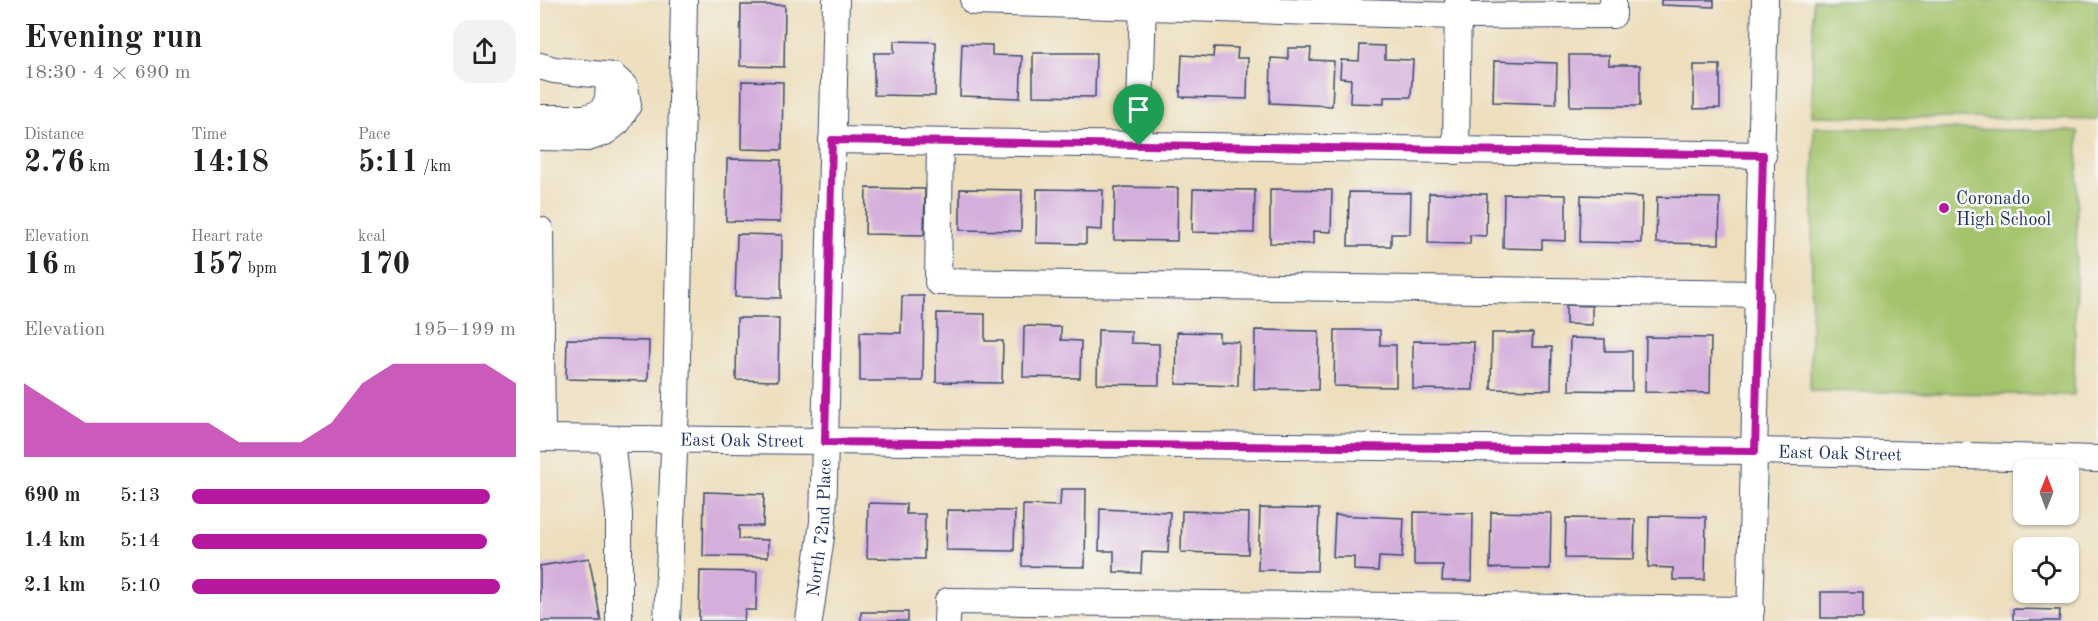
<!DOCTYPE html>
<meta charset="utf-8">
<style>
:root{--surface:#fff;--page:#f2f2f2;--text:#222;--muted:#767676;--accent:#b5179e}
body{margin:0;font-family:"Old Standard TT",serif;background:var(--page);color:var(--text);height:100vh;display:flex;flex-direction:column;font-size:22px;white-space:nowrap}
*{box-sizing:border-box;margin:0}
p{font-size:20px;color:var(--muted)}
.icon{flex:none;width:33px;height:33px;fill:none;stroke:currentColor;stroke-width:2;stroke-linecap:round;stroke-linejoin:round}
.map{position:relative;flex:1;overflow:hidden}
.side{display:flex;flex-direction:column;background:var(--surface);width:540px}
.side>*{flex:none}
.needle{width:39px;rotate:1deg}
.buttons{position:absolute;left:1473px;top:459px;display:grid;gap:12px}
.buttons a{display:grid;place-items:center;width:66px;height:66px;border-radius:12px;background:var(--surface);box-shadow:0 2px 4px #0004;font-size:30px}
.pin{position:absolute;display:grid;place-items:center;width:51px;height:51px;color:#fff;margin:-62px -26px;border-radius:50% 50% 50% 0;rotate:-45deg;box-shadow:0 0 6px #0007}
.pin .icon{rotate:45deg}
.round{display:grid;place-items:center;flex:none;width:63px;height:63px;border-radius:18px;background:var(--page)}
.headline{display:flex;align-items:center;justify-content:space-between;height:102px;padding:0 24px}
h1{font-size:33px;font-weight:600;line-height:45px}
.stats{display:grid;grid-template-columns:repeat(3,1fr);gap:9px;height:102px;padding:6px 24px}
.stats div{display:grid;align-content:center}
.stats b{font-size:30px;font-weight:600}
.stats small{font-size:16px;font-weight:400}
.stats p{font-size:16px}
.chart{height:168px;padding:12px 24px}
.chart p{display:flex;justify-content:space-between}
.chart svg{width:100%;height:108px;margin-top:6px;fill:var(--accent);opacity:.7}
ul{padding:0 24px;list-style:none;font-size:20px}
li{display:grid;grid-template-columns:96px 72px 1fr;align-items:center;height:45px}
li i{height:15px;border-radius:8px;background:var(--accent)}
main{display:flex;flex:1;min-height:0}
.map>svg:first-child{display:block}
.green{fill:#a3c36b;stroke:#5f7964;stroke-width:1.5}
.building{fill:#d4afdc}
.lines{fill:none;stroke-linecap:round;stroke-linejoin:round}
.minor-casing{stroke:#3a496c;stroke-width:28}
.minor{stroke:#fff;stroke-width:26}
.route-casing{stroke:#fff;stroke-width:12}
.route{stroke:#b5179e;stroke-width:8}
.poi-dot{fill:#b5179e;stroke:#f6f6f2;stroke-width:2}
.labels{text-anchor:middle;stroke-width:5;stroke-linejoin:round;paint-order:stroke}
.poi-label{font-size:18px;fill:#1b2f5e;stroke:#f6f6f2;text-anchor:start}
.street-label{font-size:18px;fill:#1b2f5e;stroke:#f6f6f2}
</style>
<main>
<section class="side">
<div class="headline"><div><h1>Evening run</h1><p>18:30 · 4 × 690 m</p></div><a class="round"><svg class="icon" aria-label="share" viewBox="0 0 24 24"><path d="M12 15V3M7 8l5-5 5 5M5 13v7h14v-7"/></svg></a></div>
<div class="stats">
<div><p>Distance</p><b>2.76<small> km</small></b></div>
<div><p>Time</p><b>14:18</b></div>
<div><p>Pace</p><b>5:11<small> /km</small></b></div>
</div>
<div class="stats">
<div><p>Elevation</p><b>16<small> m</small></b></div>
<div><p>Heart rate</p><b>157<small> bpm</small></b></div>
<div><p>kcal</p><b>170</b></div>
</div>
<div class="chart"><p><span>Elevation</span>195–199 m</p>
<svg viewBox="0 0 160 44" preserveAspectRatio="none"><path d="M0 44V14L10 22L20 30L30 30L40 30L50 30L60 30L70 38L80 38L90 38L100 30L110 14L120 6L130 6L140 6L150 6L160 14V44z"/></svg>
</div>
<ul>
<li><b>690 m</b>5:13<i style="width:92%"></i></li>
<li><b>1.4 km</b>5:14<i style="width:91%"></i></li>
<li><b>2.1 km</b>5:10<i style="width:95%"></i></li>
</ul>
</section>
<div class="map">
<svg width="1558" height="621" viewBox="0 0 1558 621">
<rect width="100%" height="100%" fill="#f6f6f2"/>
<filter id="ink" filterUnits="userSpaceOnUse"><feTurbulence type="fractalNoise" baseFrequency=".0167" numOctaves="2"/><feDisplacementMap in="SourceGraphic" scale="12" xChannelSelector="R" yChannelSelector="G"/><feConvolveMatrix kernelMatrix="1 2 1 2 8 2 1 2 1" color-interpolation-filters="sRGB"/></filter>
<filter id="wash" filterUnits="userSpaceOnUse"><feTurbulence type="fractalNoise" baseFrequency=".008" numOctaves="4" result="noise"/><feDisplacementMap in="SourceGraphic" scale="24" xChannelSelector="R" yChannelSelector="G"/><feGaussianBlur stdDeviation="1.35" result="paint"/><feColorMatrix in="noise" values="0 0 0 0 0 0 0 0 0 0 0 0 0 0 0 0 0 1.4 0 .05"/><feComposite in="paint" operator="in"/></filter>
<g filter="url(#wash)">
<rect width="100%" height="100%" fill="#eddebc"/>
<g class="green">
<polygon points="1273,0 1558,0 1558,120 1272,116"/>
<polygon points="1274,127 1538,131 1534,395 1270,391"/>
</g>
<g id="blocks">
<g class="building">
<polygon points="1121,0 1174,0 1174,7 1121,5"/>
<polygon points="201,5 245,5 244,67 200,66"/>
<polygon points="354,41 396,42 395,96 334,95 334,53 354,53"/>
<polygon points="422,44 452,45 452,55 482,56 480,98 420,96"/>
<polygon points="820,45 845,46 845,59 873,60 871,97 844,97 844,104 810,103 811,79 800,78 801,60 819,61"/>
<polygon points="674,47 698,48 697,58 708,58 707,99 640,97 642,55 673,57"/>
<polygon points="748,48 771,48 770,60 794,61 792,106 730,103 731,58 748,59"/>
<polygon points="493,53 556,53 555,97 493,96"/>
<polygon points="1029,55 1069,55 1069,65 1100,65 1100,106 1030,106"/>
<polygon points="954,61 1017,63 1016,104 953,102"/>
<polygon points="1154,65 1180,65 1180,108 1154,109"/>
<polygon points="202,81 243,82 242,150 201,149"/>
<polygon points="187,159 241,160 240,222 186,221"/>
<polygon points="575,187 638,188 637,241 574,240"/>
<polygon points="326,188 385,189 384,235 325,234"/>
<polygon points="420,189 482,190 481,231 420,230"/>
<polygon points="497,189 563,190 562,230 546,229 546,244 496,243"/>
<polygon points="653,189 715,190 714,233 652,232"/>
<polygon points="730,189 792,190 791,232 773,231 773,244 730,243"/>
<polygon points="809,192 871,193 870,234 851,234 851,246 808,246"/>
<polygon points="889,193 947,194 946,236 930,235 930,244 888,243"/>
<polygon points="964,194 1026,195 1026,241 1002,240 1002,249 963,248"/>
<polygon points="1041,195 1102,197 1101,243 1040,242"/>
<polygon points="1117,197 1180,198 1179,244 1116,243"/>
<polygon points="197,234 242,235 241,298 195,297"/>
<polygon points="362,296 384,296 383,381 320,381 320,332 361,333"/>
<polygon points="1026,305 1052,306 1052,325 1026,324"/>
<polygon points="397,313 445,314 445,341 463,341 462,383 396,382"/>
<polygon points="197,318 239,318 238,381 196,380"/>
<polygon points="484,326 521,327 521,340 541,341 540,378 483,377"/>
<polygon points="558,330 591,331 591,343 619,344 619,385 557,384"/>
<polygon points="715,330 779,331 778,390 714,389"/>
<polygon points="795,330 840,330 840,345 856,345 856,387 794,386"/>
<polygon points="637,332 679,333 679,341 699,342 698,386 636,384"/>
<polygon points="952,333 993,333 992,347 1012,347 1011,390 951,389"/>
<polygon points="1106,337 1171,338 1170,393 1105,392"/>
<polygon points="1030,338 1065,339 1065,351 1092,351 1092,391 1029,390"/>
<polygon points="27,339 109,341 108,381 26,379"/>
<polygon points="873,341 934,342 933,390 873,389"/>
<polygon points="521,489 546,489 545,567 482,566 483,505 520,506"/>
<polygon points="164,492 224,494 223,526 199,526 199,539 228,540 228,557 163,556"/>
<polygon points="328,503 366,504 366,514 385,514 384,559 327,558"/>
<polygon points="720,508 779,509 777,571 718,570"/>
<polygon points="560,509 630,512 628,553 602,552 601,573 574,572 574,551 559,551"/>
<polygon points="407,510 475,511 474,551 406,550"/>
<polygon points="642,511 709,513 708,554 641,552"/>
<polygon points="874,512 933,513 932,581 902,581 903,565 874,565"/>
<polygon points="951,512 1011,513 1010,569 950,568"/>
<polygon points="795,515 864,518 862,558 839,557 838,571 814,570 814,557 793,557"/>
<polygon points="1109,516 1166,517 1165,580 1133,580 1133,568 1108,567"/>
<polygon points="1026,518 1095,519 1094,559 1025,558"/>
<polygon points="49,558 61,621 0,621 0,566"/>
<polygon points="160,571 217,572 216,610 205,610 204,621 159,621"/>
<rect x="1281" y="592" width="42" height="26"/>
<polygon points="1473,609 1520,610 1519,621 1473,621"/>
<rect x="321" y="612" width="47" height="9"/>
</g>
</g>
</g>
<g filter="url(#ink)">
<use href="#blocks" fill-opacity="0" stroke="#3a496c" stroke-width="1.5"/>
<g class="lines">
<g class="minor-casing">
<g id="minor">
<polyline points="434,0 434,2 917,16 1073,15 1073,0"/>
<polyline points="0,66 14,70 73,76 85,87 88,105 78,122 65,132 48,138 0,137"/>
<polyline points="0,118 46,118 62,112 68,99 69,82 62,75"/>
<polyline points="292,140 1223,155"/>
<polyline points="400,142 398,282 1220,294"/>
<polyline points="599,146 603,0"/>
<polyline points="916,151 918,0"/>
<polyline points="0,230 2,438"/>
<path id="s1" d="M0 438 1215 451 1558 459"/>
<polyline points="71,439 79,514 79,621"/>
<polyline points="127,621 136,404 144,0"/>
<path id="s2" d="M269 621 283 522 296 0"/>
<polyline points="407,621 408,601 1211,610"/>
<polyline points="1210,621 1225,0"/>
</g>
</g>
<use href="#minor" class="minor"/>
</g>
</g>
<g class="lines" filter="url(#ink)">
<g class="route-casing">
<polygon id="route" points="292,140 1223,155 1215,451 285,442"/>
</g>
<use href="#route" class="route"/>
</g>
<circle class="poi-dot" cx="1404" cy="208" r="6"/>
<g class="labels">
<g class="poi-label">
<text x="1416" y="204">Coronado<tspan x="1416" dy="21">High School</tspan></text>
</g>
<g class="street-label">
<text dy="6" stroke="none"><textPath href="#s1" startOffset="202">East Oak Street</textPath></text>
<text dy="6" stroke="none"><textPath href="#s1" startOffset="1300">East Oak Street</textPath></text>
<text dy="6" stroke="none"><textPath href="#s2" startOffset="94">North 72nd Place</textPath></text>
</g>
</g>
</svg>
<div class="buttons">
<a><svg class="needle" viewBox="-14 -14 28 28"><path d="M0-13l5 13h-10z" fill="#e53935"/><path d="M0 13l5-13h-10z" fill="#767676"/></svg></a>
<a><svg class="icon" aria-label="locate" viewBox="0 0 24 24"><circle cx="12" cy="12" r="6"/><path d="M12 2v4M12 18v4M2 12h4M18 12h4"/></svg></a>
</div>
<div class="pin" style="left:599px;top:146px;background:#1e9e55"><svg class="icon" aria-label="arrive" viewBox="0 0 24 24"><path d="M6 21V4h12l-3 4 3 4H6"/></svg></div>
</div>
</main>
